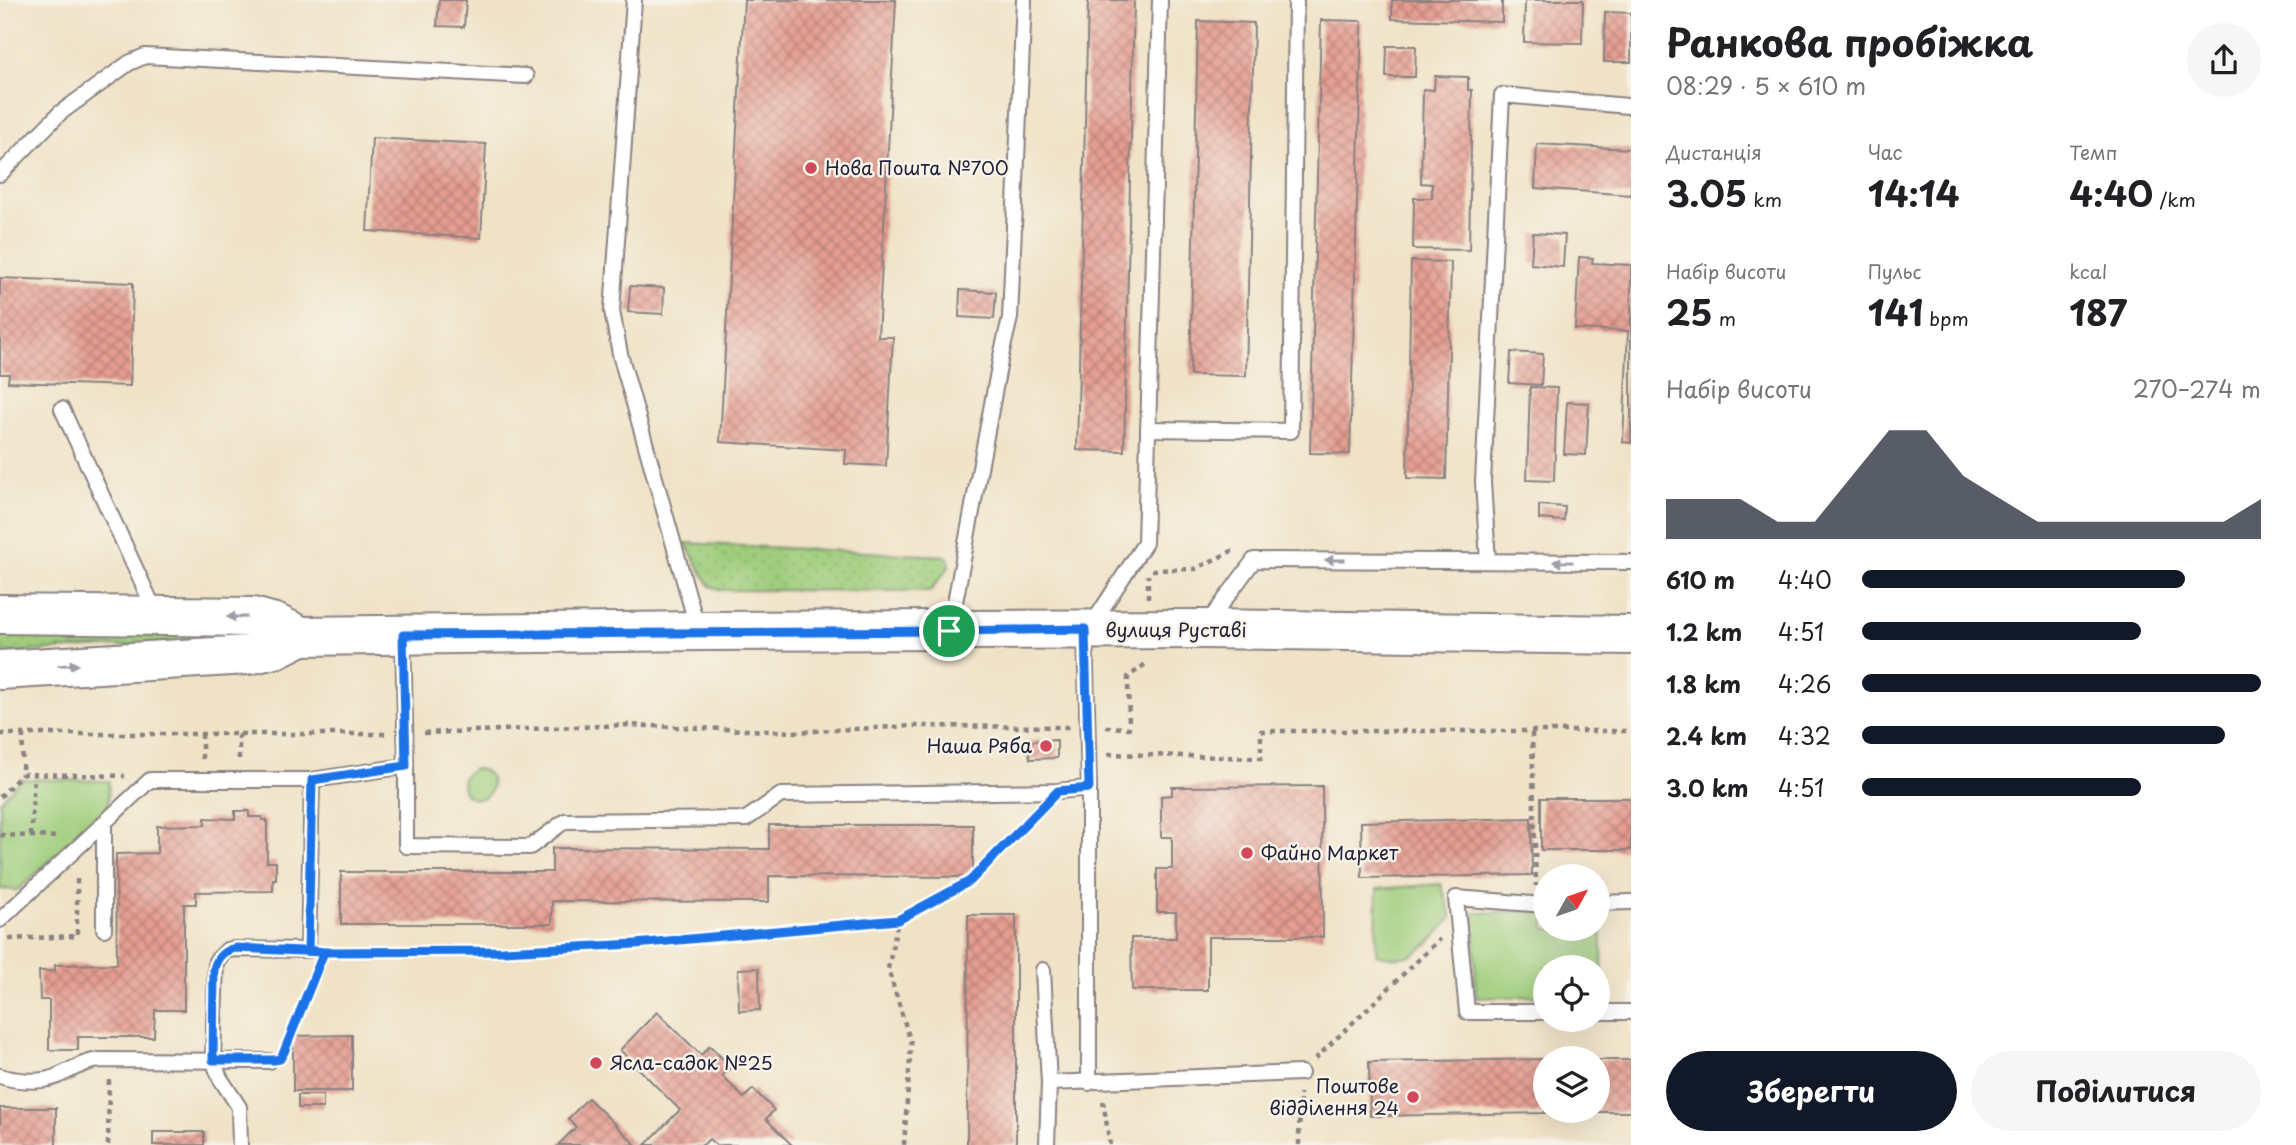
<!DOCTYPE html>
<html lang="uk">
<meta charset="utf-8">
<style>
:root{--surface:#fff;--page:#f6f6f6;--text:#202124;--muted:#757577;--accent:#111827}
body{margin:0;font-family:"Playpen Sans",sans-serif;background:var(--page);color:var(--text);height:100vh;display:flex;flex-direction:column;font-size:26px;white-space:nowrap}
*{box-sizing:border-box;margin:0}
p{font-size:23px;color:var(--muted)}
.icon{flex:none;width:38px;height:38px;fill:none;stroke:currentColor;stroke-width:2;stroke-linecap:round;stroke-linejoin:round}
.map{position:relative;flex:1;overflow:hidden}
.panel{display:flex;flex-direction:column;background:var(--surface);width:665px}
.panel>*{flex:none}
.needle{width:46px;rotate:50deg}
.tools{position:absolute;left:1533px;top:864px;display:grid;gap:14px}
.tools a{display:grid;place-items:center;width:77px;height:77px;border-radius:50%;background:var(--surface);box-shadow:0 7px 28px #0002;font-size:35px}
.pin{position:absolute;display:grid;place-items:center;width:60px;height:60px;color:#fff;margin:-30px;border:4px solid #fff;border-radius:50%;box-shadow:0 2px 7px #0007}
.round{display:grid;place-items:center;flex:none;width:74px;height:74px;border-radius:37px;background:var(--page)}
.headline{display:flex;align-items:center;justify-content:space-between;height:119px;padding:0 35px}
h1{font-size:38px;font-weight:700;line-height:52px}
.stats{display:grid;grid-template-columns:repeat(3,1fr);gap:10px;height:119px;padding:7px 35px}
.stats div{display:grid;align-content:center}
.stats b{font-size:35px;font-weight:700}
.stats small{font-size:19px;font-weight:400}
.stats p{font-size:19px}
.chart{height:196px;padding:14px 35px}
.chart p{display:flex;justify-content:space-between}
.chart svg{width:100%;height:126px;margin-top:7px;fill:var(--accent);opacity:.7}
.primary-button{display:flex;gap:14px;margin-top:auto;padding:14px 35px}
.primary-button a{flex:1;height:80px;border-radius:42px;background:var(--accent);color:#fff;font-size:28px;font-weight:700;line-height:80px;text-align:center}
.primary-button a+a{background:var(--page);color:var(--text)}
ul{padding:0 35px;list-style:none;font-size:23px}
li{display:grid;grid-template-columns:112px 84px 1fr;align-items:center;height:52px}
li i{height:18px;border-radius:9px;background:var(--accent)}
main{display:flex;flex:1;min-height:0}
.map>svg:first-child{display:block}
.grass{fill:url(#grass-dots);stroke:#60785b;stroke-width:2}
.park{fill:#9fcd7b;stroke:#60785b;stroke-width:2}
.building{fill:url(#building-cross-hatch)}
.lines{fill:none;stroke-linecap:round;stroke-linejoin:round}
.service-casing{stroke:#898280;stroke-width:18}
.secondary-casing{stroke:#898280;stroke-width:42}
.path{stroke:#898280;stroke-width:4.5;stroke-dasharray:5 5;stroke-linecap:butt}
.service{stroke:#fff;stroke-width:14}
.secondary{stroke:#fff;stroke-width:38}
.oneway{fill:#9c9ca7}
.route-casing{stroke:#fff;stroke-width:14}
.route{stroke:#1a73e8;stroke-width:9}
.poi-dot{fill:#d1495b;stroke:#f7f3e8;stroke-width:2.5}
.labels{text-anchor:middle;stroke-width:5;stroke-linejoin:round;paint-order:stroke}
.poi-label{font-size:19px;fill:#22223b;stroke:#f7f3e8;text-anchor:start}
.street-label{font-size:19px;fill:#22223b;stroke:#f7f3e8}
</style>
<main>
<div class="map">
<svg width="1631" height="1145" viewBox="0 0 1631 1145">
<defs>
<pattern id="grass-dots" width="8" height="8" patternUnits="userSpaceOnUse" patternTransform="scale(1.75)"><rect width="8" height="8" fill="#9fcd7b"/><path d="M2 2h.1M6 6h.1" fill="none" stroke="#89b06b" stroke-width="1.8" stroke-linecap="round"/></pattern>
<pattern id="building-cross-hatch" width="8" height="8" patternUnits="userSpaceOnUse" patternTransform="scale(1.75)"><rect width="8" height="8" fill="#e69e92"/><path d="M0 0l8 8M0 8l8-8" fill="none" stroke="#ba8078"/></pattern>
</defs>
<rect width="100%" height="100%" fill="#f7f3e8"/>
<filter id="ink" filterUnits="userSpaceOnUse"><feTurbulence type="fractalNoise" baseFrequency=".0143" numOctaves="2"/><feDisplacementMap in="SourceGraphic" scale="14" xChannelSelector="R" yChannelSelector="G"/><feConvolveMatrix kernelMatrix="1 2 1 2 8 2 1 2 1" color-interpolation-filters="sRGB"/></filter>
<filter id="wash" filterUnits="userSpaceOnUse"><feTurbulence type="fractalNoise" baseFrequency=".00686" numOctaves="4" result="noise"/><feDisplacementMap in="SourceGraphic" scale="28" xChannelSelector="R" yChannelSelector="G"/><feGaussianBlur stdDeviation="1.57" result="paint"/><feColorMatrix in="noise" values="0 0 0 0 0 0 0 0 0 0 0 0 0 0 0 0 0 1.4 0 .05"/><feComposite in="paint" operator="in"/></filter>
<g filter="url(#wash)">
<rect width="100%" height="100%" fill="#f0e2c6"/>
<g class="grass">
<polygon points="685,543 946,556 949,560 949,567 930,591 721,590 710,586"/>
<polygon points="0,632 245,634 245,639 0,653"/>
</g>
<g class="park">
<circle cx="477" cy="784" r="15"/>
<polygon points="21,779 109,781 108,807 18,890 0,889 0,801"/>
<path d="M1441 884 1452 918C1424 945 1418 966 1376 954L1377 889Z"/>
<polygon points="1598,910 1601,910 1603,995 1598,995 1598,968 1545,968 1545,996 1476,998 1474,913 1545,911 1545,929 1598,929"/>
</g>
<g id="blocks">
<g class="building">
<polygon points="439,0 466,0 464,27 437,26"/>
<polygon points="744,0 896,0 878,337 893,337 886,466 845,464 846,450 720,442"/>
<polygon points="1088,0 1134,0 1124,451 1077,450"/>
<polygon points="1392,0 1502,0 1502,22 1392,19"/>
<polygon points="1525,0 1583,0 1582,43 1524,42"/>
<polygon points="1605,12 1631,13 1631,62 1604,62"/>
<polygon points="1321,20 1362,21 1350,454 1310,453"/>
<polygon points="1198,21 1254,23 1246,376 1190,375"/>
<polygon points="1387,46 1416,46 1415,77 1386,77"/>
<polygon points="1435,76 1468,77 1468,90 1472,90 1469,250 1413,249 1414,198 1432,198 1432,184 1421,183 1423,89 1434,90"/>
<polygon points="372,138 486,144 481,238 367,231"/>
<polygon points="1537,144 1631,149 1631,195 1535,188"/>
<polygon points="1533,233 1565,235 1563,267 1531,264"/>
<polygon points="1579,257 1593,258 1592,263 1631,265 1631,443 1623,442 1628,331 1575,329"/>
<polygon points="1411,261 1451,262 1446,479 1407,478"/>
<polygon points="0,278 133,283 130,386 8,382 9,374 0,374"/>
<polygon points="630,286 664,288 663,314 628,312"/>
<polygon points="960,290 996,292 994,319 959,317"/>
<polygon points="1511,352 1543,354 1541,385 1509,383"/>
<polygon points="1530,387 1557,388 1554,481 1527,480"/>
<polygon points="1567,402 1589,403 1586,455 1564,454"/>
<polygon points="1539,505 1565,507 1564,521 1539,519"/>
<polygon points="1057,740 1057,758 1030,759 1028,741"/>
<polygon points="1322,786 1323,937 1208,937 1208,990 1132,990 1131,938 1176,938 1176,912 1157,912 1157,869 1172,869 1172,837 1161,837 1161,796 1172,795 1172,787"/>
<rect x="1541" y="798" width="90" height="52"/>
<polygon points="235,811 249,811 249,817 262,817 262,820 267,820 267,862 276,862 276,879 273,879 273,891 196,892 196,904 184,904 184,1010 155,1010 154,1037 78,1037 78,1050 49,1050 49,1000 40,1000 39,971 55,971 55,965 117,964 116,854 157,853 157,826 205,825 205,818 235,819"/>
<polygon points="1531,818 1532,875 1362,878 1361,822"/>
<polygon points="769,825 973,825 973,877 769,876 769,902 552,901 552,924 341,924 341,872 552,872 552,848 769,849"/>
<polygon points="968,915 1016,915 1016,1145 967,1145"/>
<polygon points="759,968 760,1010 739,1011 738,969"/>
<polygon points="657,1012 701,1055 710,1046 731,1067 722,1076 744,1098 753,1089 774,1110 766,1119 792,1145 716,1145 709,1139 703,1145 645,1145 680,1110 620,1050"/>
<polygon points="352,1035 352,1091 293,1091 293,1036"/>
<polygon points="1545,1059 1545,1113 1370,1116 1369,1062"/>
<rect x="1598" y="1060" width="33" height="52"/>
<rect x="298" y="1095" width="25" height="13"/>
<polygon points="588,1098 636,1145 558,1145 576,1127 568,1119"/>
<rect x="0" y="1108" width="56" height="37"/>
<rect x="153" y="1132" width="51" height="13"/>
</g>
</g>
</g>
<g filter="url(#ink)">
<use href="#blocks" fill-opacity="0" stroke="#898280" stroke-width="2"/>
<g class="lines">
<g class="service-casing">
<g id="service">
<polyline points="634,0 612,311 620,354 698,630"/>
<polyline points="0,174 60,113 129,63 145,56 526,76"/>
<polyline points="62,409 155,611"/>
<polyline points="1148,429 1291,431 1296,0"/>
<polyline points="1488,561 1483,482 1502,95 1628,106"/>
<polyline points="1207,624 1254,560 1631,562"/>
<polyline points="1091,626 1145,543 1160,0"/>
<polyline points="950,629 1001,356 1010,318 1024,0"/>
<polyline points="406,766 406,846 530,847 565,821 746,819 781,795 1058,791 1089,788 1085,630"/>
<polyline points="1089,788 1089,1083"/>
<polyline points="104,823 104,929"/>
<polyline points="1598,903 1631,902"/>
<polyline points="1545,905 1456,898 1467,1012 1545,1012"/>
<polyline points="0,920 150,780 312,780"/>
<polyline points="1043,970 1049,1083 1047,1145"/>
<polyline points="1598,1012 1631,1012"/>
<path d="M0 1076C15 1081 40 1083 55 1077 70 1071 84 1061 101 1060L269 1061"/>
<polyline points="1049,1083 1301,1073"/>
<polyline points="240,1145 239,1107 220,1078 213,1060 216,961 227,950 235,949 308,950 312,780 406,766 403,635"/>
</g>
</g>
<g class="secondary-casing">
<g id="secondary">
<polyline points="0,614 253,617 275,623 301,636 698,631 1203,629 1631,635"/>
<polyline points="0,670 248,655 275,649 301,636"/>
</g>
</g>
<g class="path">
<polyline points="1152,570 1195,569 1236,549"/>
<polyline points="1148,598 1148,575"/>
<polyline points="1106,727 1129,728 1128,677 1147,663"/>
<polyline points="424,733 628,725 794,732 914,726 1070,727"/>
<polyline points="1532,733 1536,886"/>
<polyline points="0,734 388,734"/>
<polyline points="23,734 22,774 125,776"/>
<polyline points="202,734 202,761"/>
<polyline points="239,734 239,762"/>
<polyline points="1108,754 1261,758 1261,731 1631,731"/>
<polyline points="0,797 22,774"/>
<polyline points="0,835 59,837"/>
<polyline points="31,836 34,774"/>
<polyline points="9,939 77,936 77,874"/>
<polyline points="326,952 503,951 577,948 898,920"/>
<polyline points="286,1050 319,967"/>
<polyline points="1315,1059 1440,939"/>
<polyline points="1103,1101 1110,1145"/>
<polyline points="108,1145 109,1078"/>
<polyline points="904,1145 911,1043 888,969 898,920 970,882 1038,812"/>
<polyline points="1299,1145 1300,1093"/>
</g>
<use href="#service" class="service"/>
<use href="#secondary" class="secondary"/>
</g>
<defs><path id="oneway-solid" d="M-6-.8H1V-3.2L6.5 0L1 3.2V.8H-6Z" transform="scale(1.75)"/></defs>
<g class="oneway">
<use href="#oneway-solid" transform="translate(1335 560) rotate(-180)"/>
<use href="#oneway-solid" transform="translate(1563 562) rotate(-179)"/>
<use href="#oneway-solid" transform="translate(237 617) rotate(-180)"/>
<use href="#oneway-solid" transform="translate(68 665) rotate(-3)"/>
</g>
</g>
<g class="lines" filter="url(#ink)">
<g class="route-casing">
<path id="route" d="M949 631 403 635 406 766 312 780 308 950 324 952 284 1052 280 1059 274 1060H213L214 969C217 957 223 951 235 948L324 952 503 951 635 944 898 920 970 881 1058 791 1089 788 1085 629 949 631"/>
</g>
<use href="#route" class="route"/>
</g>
<g class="poi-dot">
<circle cx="811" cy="168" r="7"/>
<circle cx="1046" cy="746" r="7"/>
<circle cx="1247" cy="853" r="7"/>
<circle cx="596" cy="1063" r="7"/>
<circle cx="1413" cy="1097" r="7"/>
</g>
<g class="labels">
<g class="poi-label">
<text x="825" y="175">Нова Пошта №700</text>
<text x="1032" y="753" text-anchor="end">Наша Ряба</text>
<text x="1261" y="860">Файно Маркет</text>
<text x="610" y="1070">Ясла-садок №25</text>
<text x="1399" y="1093" text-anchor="end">Поштове<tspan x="1399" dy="22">відділення 24</tspan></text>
</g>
<g class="street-label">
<text x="1176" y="637">вулиця Руставі</text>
</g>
</g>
</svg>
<div class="tools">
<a><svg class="needle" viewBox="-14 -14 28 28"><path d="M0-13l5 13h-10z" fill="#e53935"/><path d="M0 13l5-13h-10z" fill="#757577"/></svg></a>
<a><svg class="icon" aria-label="locate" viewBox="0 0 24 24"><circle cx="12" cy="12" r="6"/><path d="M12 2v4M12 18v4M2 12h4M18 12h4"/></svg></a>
<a><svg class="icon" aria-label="layers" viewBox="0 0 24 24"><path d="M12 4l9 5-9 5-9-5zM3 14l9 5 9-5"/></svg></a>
</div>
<div class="pin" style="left:949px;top:631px;background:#1e9e55"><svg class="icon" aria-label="arrive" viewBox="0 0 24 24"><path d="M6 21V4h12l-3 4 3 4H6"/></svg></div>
</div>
<section class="panel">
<div class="headline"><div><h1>Ранкова пробіжка</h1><p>08:29 · 5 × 610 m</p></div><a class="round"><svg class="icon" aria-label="share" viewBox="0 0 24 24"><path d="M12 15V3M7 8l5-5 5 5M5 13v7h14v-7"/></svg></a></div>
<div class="stats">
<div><p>Дистанція</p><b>3.05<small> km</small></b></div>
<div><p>Час</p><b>14:14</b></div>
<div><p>Темп</p><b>4:40<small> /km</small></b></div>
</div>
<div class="stats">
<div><p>Набір висоти</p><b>25<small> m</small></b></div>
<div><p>Пульс</p><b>141<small> bpm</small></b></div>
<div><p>kcal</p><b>187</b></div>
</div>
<div class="chart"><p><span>Набір висоти</span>270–274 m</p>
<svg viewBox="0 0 160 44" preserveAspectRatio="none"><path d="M0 44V30L10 30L20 30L30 38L40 38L50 22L60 6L70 6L80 22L90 30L100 38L110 38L120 38L130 38L140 38L150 38L160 30V44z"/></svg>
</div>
<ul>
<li><b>610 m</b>4:40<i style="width:81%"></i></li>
<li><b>1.2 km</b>4:51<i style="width:70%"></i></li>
<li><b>1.8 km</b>4:26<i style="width:100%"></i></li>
<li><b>2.4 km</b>4:32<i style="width:91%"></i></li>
<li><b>3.0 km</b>4:51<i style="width:70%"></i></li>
</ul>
<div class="primary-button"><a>Зберегти</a><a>Поділитися</a></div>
</section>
</main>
